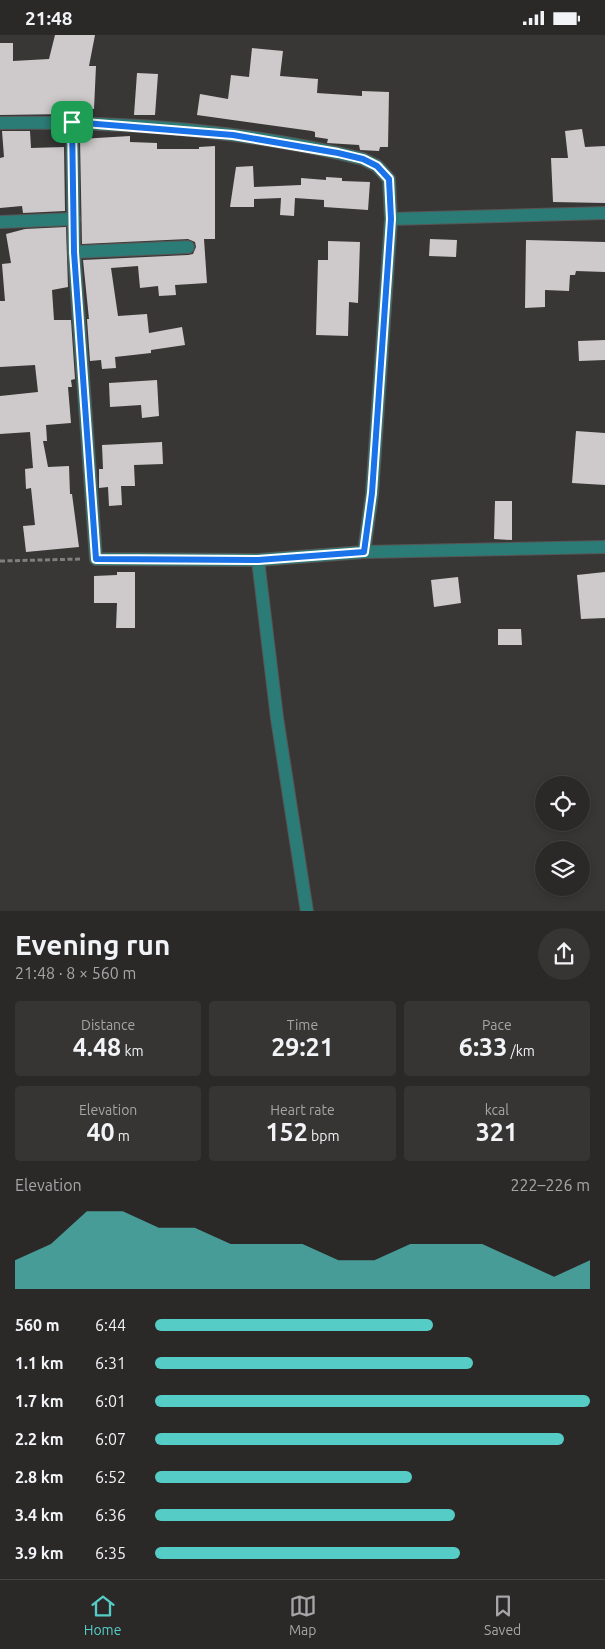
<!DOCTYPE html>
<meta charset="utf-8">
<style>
:root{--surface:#2b2828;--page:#373434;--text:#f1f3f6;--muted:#a6a6a8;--line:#474445;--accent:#55cdc6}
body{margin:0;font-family:Ubuntu,sans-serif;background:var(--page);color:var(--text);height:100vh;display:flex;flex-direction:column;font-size:19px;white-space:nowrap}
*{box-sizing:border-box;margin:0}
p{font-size:16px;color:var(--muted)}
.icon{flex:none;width:28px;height:28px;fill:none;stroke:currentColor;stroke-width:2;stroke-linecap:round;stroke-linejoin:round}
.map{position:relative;height:876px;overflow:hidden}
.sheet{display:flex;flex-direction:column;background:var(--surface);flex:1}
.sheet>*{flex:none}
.tools{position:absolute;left:535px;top:741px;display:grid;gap:10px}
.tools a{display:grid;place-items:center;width:55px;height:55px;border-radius:50%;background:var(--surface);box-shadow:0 2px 8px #0003,0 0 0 1px var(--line);font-size:25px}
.pin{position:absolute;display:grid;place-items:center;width:42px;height:42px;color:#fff;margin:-21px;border-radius:10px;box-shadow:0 2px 8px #0006}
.round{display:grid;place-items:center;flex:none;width:52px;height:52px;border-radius:26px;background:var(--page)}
.overview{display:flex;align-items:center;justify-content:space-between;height:85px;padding:0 15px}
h1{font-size:28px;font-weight:700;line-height:38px}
.stats{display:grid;grid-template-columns:repeat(3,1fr);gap:8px;height:85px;padding:5px 15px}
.stats div{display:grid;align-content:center;border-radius:5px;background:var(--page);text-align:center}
.stats b{font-size:25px;font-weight:700}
.stats small{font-size:14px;font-weight:400}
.stats p{font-size:14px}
.chart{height:140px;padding:10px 15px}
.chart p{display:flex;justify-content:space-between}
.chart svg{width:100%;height:90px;margin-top:5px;fill:var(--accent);opacity:.7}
ul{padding:0 15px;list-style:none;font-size:16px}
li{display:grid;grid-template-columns:80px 60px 1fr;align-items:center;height:38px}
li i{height:12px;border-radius:6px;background:var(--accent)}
.status{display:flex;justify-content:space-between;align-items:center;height:35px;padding:0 25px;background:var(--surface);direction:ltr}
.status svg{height:14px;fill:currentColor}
.tabs{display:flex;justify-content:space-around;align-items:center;height:70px;border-top:1px solid var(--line);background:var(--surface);font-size:14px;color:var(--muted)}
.tabs a{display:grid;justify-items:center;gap:2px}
.tabs .on{color:var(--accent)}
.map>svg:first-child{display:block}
.building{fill:#cecacb}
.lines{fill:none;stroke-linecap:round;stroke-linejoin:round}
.minor-casing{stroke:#575555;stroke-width:14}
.path{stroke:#817e7e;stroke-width:3;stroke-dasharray:5 2.5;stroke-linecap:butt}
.minor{stroke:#2b7b76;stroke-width:12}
.route-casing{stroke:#fff;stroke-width:10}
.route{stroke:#1a73e8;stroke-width:6}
</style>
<div class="status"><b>21:48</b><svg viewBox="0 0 49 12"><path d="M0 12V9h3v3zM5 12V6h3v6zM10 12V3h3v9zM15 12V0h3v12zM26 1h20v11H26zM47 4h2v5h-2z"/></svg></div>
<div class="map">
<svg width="605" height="877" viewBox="0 0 605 877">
<rect width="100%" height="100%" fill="#393636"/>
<g class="building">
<polygon points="55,0 95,0 89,31 96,31 94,74 68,73 68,79 0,80 0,8 13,8 13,26 49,24"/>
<polygon points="252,13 283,16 280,41 318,44 317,58 362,61 362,56 389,57 388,112 380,112 379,116 360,115 359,110 327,108 328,104 315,102 315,97 312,96 197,80 200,59 228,64 231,40 249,42"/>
<polygon points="137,38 158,39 155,80 134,80"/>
<polygon points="582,94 585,112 605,111 605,168 553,167 551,123 568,123 565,96"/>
<polygon points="2,96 30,96 31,113 64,112 65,176 23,178 22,171 0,173 0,123 4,122"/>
<polygon points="130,101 130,107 157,108 157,114 199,114 199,112 215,111 215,204 204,204 207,248 175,250 176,260 159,261 158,251 140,253 138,231 111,233 118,281 147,279 149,298 182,292 185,310 151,315 151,318 115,322 116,333 102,334 101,325 90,326 87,284 89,284 83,225 188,220 193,219 196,212 195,207 188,204 82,209 80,104"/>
<polygon points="253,131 254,152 301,150 301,143 326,145 326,142 342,143 342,146 370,147 368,175 324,172 324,165 295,163 294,181 280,180 281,163 254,164 254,172 230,172 236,132"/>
<polygon points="66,192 68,252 52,255 54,285 71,285 75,344 71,345 72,352 68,352 71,388 46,390 47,406 43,406 48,432 69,431 70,459 72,459 79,512 26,517 23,491 35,490 31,453 26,454 25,434 33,433 30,397 0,399 0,361 38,357 35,330 0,332 0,266 5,266 2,229 11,228 6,199 25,194"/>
<polygon points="430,204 457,205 456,222 429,221"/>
<polygon points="526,205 605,207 605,237 576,236 575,240 570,240 569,256 545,255 545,272 525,273"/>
<polygon points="328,206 360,207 358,268 349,267 348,301 316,300 318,225 328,225"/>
<polygon points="605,305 605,325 579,326 578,306"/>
<polygon points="157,345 159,381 142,383 141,370 110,372 109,348"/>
<polygon points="576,396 605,398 605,450 572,448"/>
<polygon points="162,407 163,429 134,430 135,451 121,451 122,470 109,471 108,452 99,453 99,434 103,434 102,410"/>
<polygon points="495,466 512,466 512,505 494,504"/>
<polygon points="117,537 135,537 135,593 116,593 117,568 94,568 94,541 117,540"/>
<polygon points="605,537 605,583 581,584 577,540"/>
<polygon points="458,542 461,568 434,572 431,545"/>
<polygon points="498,594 521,594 522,610 498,610"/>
</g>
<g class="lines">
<g class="minor-casing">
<g id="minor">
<polyline points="72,87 74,217 96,524 258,525"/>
<path d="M0 88C120 86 246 95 363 124L377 131 389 144 391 184"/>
<polyline points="0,187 74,184"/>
<polyline points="74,217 188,212"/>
<polyline points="364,517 605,512"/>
<polyline points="307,877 277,683 258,525 364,517 372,459 391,184 605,178"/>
</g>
</g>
<polyline class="path" points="0,526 82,524"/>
<use href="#minor" class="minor"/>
</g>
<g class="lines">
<g class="route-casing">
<polygon id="route" points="72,87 233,100 338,118 363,124 377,131 389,144 391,184 372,458 364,517 258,525 96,524 74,217"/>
</g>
<use href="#route" class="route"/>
</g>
</svg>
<div class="tools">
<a><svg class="icon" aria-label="locate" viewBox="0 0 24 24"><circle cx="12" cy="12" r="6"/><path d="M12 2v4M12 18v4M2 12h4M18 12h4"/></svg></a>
<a><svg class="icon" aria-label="layers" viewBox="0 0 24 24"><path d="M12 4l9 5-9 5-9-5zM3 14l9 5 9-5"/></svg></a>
</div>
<div class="pin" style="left:72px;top:87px;background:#1e9e55"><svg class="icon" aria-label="arrive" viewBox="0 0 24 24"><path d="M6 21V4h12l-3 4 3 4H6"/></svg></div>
</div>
<section class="sheet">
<div class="overview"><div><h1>Evening run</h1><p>21:48 · 8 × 560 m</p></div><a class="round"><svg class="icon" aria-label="share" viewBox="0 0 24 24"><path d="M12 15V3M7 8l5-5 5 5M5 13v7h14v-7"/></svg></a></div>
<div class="stats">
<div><p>Distance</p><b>4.48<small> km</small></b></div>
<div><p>Time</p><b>29:21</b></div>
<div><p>Pace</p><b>6:33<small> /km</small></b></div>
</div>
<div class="stats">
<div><p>Elevation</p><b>40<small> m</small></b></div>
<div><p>Heart rate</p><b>152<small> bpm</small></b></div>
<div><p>kcal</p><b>321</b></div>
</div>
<div class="chart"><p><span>Elevation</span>222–226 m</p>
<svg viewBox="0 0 160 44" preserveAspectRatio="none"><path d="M0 44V30L10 22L20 6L30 6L40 14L50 14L60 22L70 22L80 22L90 30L100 30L110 22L120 22L130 22L140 30L150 38L160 30V44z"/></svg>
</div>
<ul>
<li><b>560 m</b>6:44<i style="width:64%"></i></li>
<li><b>1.1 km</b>6:31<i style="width:73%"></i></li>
<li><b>1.7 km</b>6:01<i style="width:100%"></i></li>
<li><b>2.2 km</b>6:07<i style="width:94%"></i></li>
<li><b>2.8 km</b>6:52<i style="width:59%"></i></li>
<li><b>3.4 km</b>6:36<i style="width:69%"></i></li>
<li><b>3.9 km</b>6:35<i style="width:70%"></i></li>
</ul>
</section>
<nav class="tabs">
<a class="on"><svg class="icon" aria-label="home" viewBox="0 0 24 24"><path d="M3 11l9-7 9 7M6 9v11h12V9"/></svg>Home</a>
<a><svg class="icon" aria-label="map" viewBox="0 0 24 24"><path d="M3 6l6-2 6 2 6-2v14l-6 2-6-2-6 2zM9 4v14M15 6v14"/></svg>Map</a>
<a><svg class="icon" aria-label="saved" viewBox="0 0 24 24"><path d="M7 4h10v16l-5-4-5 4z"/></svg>Saved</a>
</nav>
